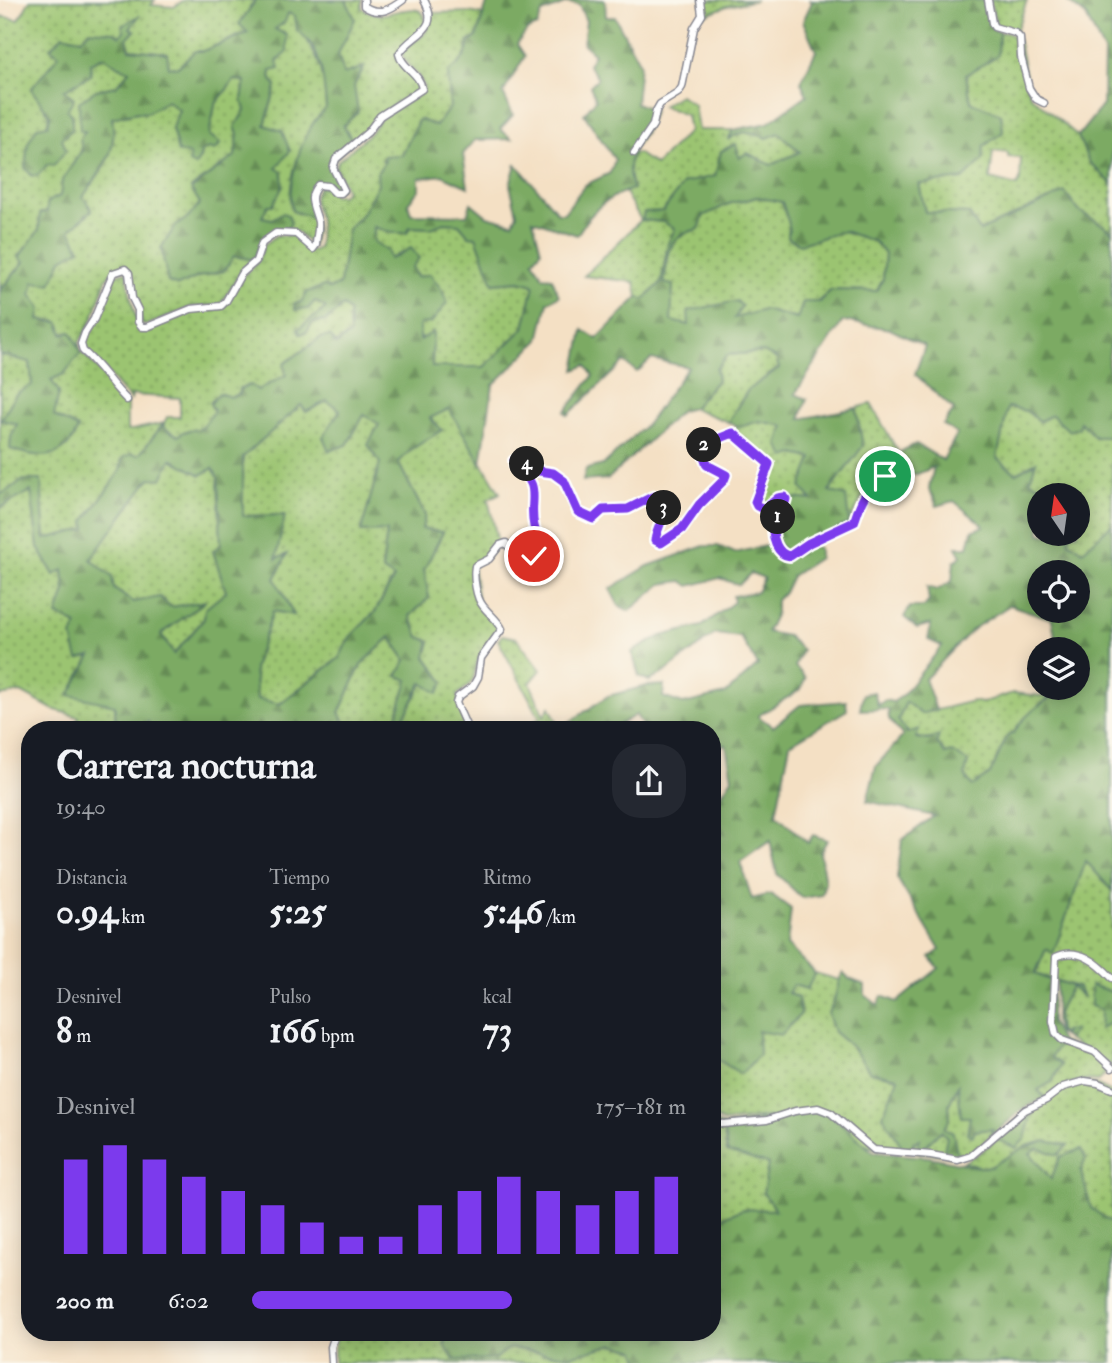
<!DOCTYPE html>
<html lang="es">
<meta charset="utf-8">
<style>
:root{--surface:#171b24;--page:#242831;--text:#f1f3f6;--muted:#9ea1a6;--accent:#7c3aed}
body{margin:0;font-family:"IM FELL Double Pica",serif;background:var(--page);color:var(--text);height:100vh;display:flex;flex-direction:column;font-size:26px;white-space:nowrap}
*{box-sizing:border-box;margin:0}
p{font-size:23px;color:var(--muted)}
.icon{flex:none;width:38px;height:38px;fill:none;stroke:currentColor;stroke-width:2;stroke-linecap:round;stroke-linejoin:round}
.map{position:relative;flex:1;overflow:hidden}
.sheet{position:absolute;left:21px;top:721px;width:700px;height:620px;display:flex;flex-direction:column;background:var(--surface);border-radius:28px;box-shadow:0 4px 18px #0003}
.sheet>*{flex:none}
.needle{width:46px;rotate:347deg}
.buttons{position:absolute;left:1027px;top:483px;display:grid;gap:14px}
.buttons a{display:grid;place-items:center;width:63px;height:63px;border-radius:50%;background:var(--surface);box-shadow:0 4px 18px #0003;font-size:35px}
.pin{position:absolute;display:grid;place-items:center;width:60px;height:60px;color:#fff;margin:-30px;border:4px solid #fff;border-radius:50%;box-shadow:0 2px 7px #0007}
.km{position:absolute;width:35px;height:35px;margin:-18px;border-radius:50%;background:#222;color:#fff;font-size:19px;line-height:35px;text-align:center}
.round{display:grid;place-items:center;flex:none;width:74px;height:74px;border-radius:28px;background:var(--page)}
.summary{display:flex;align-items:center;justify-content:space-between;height:119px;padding:0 35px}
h1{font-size:38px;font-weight:700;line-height:52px}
.metrics{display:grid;grid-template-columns:repeat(3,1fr);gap:10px;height:119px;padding:7px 35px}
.metrics div{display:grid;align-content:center}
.metrics b{font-size:35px;font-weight:700}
.metrics small{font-size:19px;font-weight:400}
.metrics p{font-size:19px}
.chart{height:196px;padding:14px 35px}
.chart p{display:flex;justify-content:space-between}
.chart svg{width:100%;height:126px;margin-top:7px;stroke:var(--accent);stroke-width:6}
ul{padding:0 35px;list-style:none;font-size:23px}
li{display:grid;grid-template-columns:112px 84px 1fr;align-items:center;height:52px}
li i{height:18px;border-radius:9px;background:var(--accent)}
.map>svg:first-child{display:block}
.grass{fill:url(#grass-dots);stroke:#5b7a68;stroke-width:2;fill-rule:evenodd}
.forest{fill:url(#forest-firs);stroke:#4c6c60;stroke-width:2;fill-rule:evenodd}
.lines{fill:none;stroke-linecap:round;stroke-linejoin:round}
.minor-casing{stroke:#888891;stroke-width:9}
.minor{stroke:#fff;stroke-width:6}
.route-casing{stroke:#fff;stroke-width:14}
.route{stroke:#7c3aed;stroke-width:9}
</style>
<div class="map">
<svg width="1112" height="1363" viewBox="0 0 1112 1363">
<defs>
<pattern id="grass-dots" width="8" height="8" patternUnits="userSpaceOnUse" patternTransform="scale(1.75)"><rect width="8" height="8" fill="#9bc471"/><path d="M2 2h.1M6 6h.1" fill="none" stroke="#7ea060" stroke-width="1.8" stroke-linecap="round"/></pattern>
<pattern id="forest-firs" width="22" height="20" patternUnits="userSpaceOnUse" patternTransform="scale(1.75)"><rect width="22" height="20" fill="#7caa63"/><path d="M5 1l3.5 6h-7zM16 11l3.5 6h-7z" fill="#658b55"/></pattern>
</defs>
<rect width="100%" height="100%" fill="#fbf7ec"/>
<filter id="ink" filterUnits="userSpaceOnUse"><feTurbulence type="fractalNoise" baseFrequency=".0143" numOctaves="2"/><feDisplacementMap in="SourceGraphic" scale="14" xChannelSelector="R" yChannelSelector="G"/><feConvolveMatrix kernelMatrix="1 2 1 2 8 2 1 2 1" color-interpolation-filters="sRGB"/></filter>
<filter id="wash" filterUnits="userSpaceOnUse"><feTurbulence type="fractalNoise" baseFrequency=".00686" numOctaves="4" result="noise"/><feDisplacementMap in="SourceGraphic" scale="28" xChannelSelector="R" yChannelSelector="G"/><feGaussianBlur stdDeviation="1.57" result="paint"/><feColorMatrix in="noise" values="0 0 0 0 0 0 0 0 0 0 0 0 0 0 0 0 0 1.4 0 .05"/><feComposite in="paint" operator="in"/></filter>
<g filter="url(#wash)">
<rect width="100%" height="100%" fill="#f4e0c4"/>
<g class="grass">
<path d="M30 0H155L151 5 174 7 184 0H256L250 6 248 32 203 51H195L178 67H169L166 53 130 49 126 38 135 30 130 28 138 17 120 36 82 40 63 35 51 48 60 55 38 175C61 151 70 122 63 90L91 75 90 63 103 57 130 71 116 86 96 90 82 150 62 180 61 196 47 202V212L40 214 39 230 19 257 24 262 0 290V16L19 20Z"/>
<path d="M346 0H362V8C369 12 375 15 384 14 402 11 429 0 425 27L397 54C400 68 416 74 420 88L378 115 367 130 353 141 343 126 358 112 353 86 364 68 344 74 338 54 355 19Z"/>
<polygon points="702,0 756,0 727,6 704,15"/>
<polygon points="990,0 1027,0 1016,31 996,26"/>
<path d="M470 12 483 15 476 38 468 42C469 56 459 65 448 73L450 107 436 126 419 119 402 155 385 156 383 159 385 161 377 173 379 184 362 214 348 229 340 284 329 289 324 286 308 292 301 302 294 304 295 310 308 309 315 300 326 308 298 329 300 334 307 332 312 323 326 321 343 306 349 310 350 334 335 344 330 336 320 338 285 364 287 375 258 390 250 385 239 388 240 394 230 397 218 394 210 403 214 411 202 428 184 432 179 436 164 428 163 424 139 455 131 454 122 459 120 471 85 521 87 529 45 539 40 480H24L0 495V355L30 362 32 385 16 394 1 420 17 424 11 437 10 448C39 459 65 462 78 428L53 416 59 392 51 380 64 374 80 352 71 332 63 334 59 322 38 320 41 308 31 295 34 282 51 284 62 259 80 249 70 230 92 210 83 197C102 168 118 155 112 118L137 112 147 113 166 101 179 110 172 128 178 152 191 155 189 163 195 166 200 158 201 152 209 147 215 150 221 144 209 135 215 105 234 80 245 81 242 100 245 110 235 127 238 134 235 156 191 188 200 203 188 218 176 225 162 248 168 282 178 286 198 277 223 271 234 256 254 260 240 273 220 305 191 307 147 325H143C136 311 138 278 126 267L112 271 106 280 93 318 79 343 81 352C99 367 110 387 127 403V431L164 423 167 417H180V398L132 395 131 400C114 384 103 364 85 350L84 344 87 334 96 320 115 275 125 272 127 274C129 288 134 319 141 329L148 330 191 311 222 308 228 302 243 276 258 262 264 245 277 235 295 236 307 248 314 251 319 246C318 238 321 229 320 222 317 208 309 200 319 187L327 188 334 195H342L346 190 336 167 338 161 370 133 381 118 419 95 424 89C422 74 406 68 402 54 413 34 428 45 431 13Z"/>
<path d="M288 13 295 16 323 71 326 108C322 114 315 119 312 125 300 145 286 189 292 211L314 218 316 224 313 246 297 232 287 229 290 223 282 213 272 219 262 217 268 204 276 168 265 126 276 86 270 78 271 71 277 61 274 29Z"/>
<path d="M999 32 1008 33 1018 39 1030 95 1078 136 1089 162 1112 184V232L1105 226 1079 211 1065 192 979 231 969 214 925 212 919 183 963 179 984 146 1003 132 1001 114 971 102 966 75 998 55ZM993 151 1008 153V157L1021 158 1020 180 1017 186 990 179Z"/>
<path d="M680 95 694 105 698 130H733L729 138C743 129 752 132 767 138L779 133 800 152 771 165 747 153 739 158 735 144 721 151 715 176 684 184 663 211 642 220 663 222 675 229 668 243 661 283 644 300 638 297 635 282 584 276 641 220 624 191 633 189 628 174 629 156 637 153 656 165 689 131 686 115 662 106Z"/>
<path d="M756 197 782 202 789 224 788 238 800 244 844 231 875 242 885 254 883 279 877 291 831 290 798 319 764 310 734 319 689 326 670 321 673 286 664 284C669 254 666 236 699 229L704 215C715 213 722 205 732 203 741 201 747 201 756 197Z"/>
<polygon points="444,223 459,224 469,235 476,236 493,283 519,281 534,285 524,328 484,367 432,367 433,333 420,341 418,277 412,267 389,260 387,250 374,242 374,227 392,233 407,233 409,227 431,228"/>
<polygon points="763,352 776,358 779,368 748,390 728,422 693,408 718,379 716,369 727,355"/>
<polygon points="327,401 340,410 323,437 347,445 364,414 379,424 380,463 361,532 387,531 382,569 394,577 375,612 350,637 339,658 279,704 257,699 254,668 273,611 293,615 275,579 286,556 276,560 284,515 242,516 243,457 301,404 306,412"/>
<polygon points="871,404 898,452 894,460 896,473 883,474 881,478 866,490 849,523 829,492 863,446 856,408"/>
<polygon points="1008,407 1026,411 1040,421 1052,415 1060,424 1080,421 1095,437 1112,437 1112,524 1083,552 1068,541 1071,534 1078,534 1078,495 1059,495 1057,484 1039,485 1029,480 1035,463 1016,473 997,458"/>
<path d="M449 408 500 493 488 499 498 543 488 557 473 565 478 604 499 629C493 638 482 648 479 657 470 680 481 677 457 695L466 730H350L339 713 361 665 390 637 406 660 408 680 402 721 423 683 444 682 426 656 430 641 419 637 410 616 429 598 424 570 443 532 422 530 425 515 398 462 412 449 441 430 430 418Z"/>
<polygon points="759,421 784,426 778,444 794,454 812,458 813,500 793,498 788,504 788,499 781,494 765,507 759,505 758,498 772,463 734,431 737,425 740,427"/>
<polygon points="171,458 201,475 213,468 218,478 221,545 213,551 227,592 205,609 204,619 174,654 161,634 204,602 171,607 160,597 133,602 114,588 91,559 150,478"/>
<polygon points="31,490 38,547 54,575 63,570 65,591 58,615 77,625 115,705 116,730 74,730 79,717 52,709 21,692 0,696 0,508"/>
<polygon points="502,635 516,638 541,670 530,683 544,716 550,707 560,728 571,721 572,730 521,730 540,718 498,640"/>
<path d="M1013 693 1051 697 1018 726 990 774 972 787C962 770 947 758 937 742L938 736C919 743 908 735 898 720L906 702 921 714 973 701 981 703Z"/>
<polygon points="1086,860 1112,891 1112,992 1091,985 1091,1005 1101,1010 1101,1028 1112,1021 1112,1066 1068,1040 1074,1030 1064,1036 1059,1032 1057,1013 1071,987 1082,996 1078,987 1035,974 1046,949 1053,953"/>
<polygon points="815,973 839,980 837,1000 828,1013 834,1032 852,1047 870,1072 898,1077 904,1150 875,1148 767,1117 723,1122 712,1117 712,1056 741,1073 757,1031 793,985 807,989"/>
<path d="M1061 1042 1094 1054 1110 1069 1099 1081C1076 1078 1063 1085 1045 1098L1038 1090 1052 1082 1061 1065 1050 1057Z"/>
<path d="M959 1083 961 1117 970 1116 975 1131 993 1129C988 1143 972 1153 958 1157L944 1129 950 1118 949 1104Z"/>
<path d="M1085 1083 1098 1085 1112 1092V1223L1091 1209 1081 1170 1051 1179 1030 1153 1045 1141 990 1167H980L963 1162C976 1157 989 1146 1000 1136 1026 1115 1051 1092 1085 1083Z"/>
<polygon points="712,1122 723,1126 727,1152 769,1164 777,1210 716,1220 712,1235 712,1146 717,1146 715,1132 712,1136"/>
<polygon points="941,1131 947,1137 943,1155 913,1151 914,1142"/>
<polygon points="338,1332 450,1332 444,1345 509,1348 569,1356 614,1344 636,1350 640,1363 334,1363 334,1348"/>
</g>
<g class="forest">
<path d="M256 0H346L355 19 338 54 344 74 364 67 354 86 358 112 343 126 353 141 332 162 341 189 336 190 317 183C306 195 309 204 314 218L292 211C286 188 299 146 312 125 315 119 322 113 326 108 324 81 322 46 297 31L295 16 288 13 285 22 275 29 287 35V53L277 61 280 69 271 71 270 78 276 86 265 125 282 131 290 151 276 168 282 172 283 186 273 205H268L262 217 272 219 282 213 288 215 291 223 287 229C266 232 260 241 254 260L234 256 224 271 198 277 178 286 168 282 161 248 176 225 188 218 200 203 191 189 235 156 238 134 235 127 245 110 242 100 245 81 234 80 215 105 209 135 221 143 215 150 209 148 201 152 200 158 195 166 189 163 190 155 178 152 172 128 179 110 167 101 147 113 137 112 112 118C118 155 102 168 83 197L92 210 70 230 80 249 62 259 51 284 34 282 31 295 41 308 39 320 59 322 63 334 71 332 81 352 64 374 51 380 59 392 54 416 78 428C65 462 39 459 10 449L11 437 17 424 1 420 16 394 32 385 30 362 0 355V291L24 262 19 257 39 230 40 213 47 212V202L60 196 62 181 82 150 80 139 85 131H80L79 102 96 90 116 86 129 71 103 57 90 63 91 75 64 90 74 98 67 110 72 115V130L62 138 66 150 54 165 48 164 38 175 32 176 25 168 28 143 37 127 48 125 50 116 31 89 59 55 50 48 63 35 81 39 90 30 114 32 120 36 124 31 122 26 140 15 130 28 135 31 127 38 130 49 167 53 169 67H178L195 51H203L248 33 239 24Z"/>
<path d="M488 0H605L606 17H615L640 64 636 103 654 110C646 144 619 150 633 189 605 197 592 211 577 235L533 220 541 251 533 261 543 277 552 278 559 296 548 302 539 340 493 385 481 463 449 409 430 418 442 430 412 449 398 462 425 515 422 529 443 532 424 570 429 598 410 616 419 637 430 641 426 657 444 682 438 693 422 683 402 721 396 719 408 680 397 676 406 660 390 637 361 665 339 713 350 730H174L162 727 153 730 148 722 136 730H116L115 705 69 695 91 656 78 660 72 636 77 625 57 615 65 591 63 570 54 575 38 547 31 491 0 508V495L24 480H41L45 539 86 529 85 521 120 471 122 458 131 454 139 455 164 423V428L178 436 183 432 202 428 214 411 210 404 219 393 230 397 240 394 239 389 251 385 258 390 286 375 284 364 320 338 330 336 336 344 350 334 349 311 343 306 326 321 312 323 307 332 300 334 298 329 326 308 315 301 308 309 295 310 294 303 301 302 307 292 324 286 329 289 340 284 348 229 362 214 378 184 377 173 385 161 382 160 384 156 402 155 419 119 436 126 450 107 448 72C459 65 469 56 468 42L476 38ZM567 3 579 5 586 21 583 44 594 54 588 65 598 78 590 86 596 99 584 114 615 160 610 173 585 185 564 213H558L516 164 510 185 517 214 513 223 487 216 471 203 467 215 411 214 408 203 419 190V178L442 175 468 187 463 154 475 140 512 139 500 129 513 115 503 93 525 56 517 44 527 30 537 26 542 13ZM444 223 459 224 469 236 476 237 493 283 519 281 534 285 524 328 484 367H432L433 332 420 340V324L431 323 447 303 442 290 430 274 417 277 412 267 419 258 411 248 390 259 387 250 374 242V227L392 233H407L410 227 431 228ZM327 401 340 410 323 437 329 451 347 445 364 415 379 424 368 445 380 463 361 532 387 531 382 570 394 578 375 612 350 637 339 658 280 704 257 699 254 668 273 611 294 615 275 579 287 554 276 559 285 515 243 516V457L301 405 306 412ZM171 459 201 475 213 468 218 478 221 544 213 551 226 592 205 609 204 619 174 654 161 634 206 601 171 607 160 597 133 602 114 589 112 577 91 559 150 478 162 479Z"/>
<path d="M810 0H986L993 29 999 32 998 55 966 75 971 102 1001 114 1003 132 984 146 983 160 963 179 919 184 925 212 969 214 980 231 1065 192 1079 211 1105 226 1112 232V331L1108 363 1112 386V437H1095L1080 422 1079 428 1069 431 1052 415 1040 421 1026 411 1008 407 997 458 1016 473 1036 462 1030 480 1039 485 1057 483 1059 495H1040V534H1071L1068 541 1083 551 1112 524V891L1086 861 1053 954 1046 949 1035 974 1052 981 1051 1022 1061 1042 1051 1057 1061 1065 1052 1082 1038 1090 1045 1098 1024 1108 991 1136 993 1129 975 1131 973 1136 967 1133 970 1117H961L958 1085 949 1104 950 1118 944 1128 953 1133 958 1157 943 1155 947 1137 941 1131 921 1150 918 1146 920 1139 914 1142 913 1151 904 1150 883 1116 898 1078 870 1072 852 1047 834 1032 828 1013C838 998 835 986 843 972L849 979 865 985V995L878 1005 882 996 897 1002 939 968 930 957 940 950 897 878 902 840 934 816 867 801 876 766 903 736 889 719 888 709 860 710 863 694 874 692 878 706 885 700 893 702 902 696 942 646 928 640 931 624 917 628 904 617 910 607H924L929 601 927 587 937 590 952 581 954 562 961 556 956 547H968L972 531 984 526 954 501 937 506 929 488 934 467 915 475 909 474 904 479 896 473C893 452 899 452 916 444L943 460 957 434 943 425 954 410 915 374 925 346 890 329 843 321 795 394 807 399 800 419 856 408 863 446 829 491 846 496 849 523 790 554C764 542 780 513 793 498L812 500 801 487 812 458 794 454 785 457 778 444 784 426 759 421 740 427 728 422 748 390 779 368 776 358 763 352 727 355 716 369 718 379 693 408 681 411 608 479 583 481 586 469 603 465 647 424 688 367 651 359 637 372 624 362 568 415 565 412 593 376 586 365 575 370 583 330 597 339 638 297 644 299 661 283 668 243 675 229 663 222 642 220 644 212 663 211 684 183 715 176 721 151 736 144 739 158 747 153 771 165 800 152 779 133 767 138C751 131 742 129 728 140L733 130 768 123 807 95 801 82 816 51 803 21 812 2ZM756 197 782 202 789 224 788 238 800 244 844 231 875 242 885 254 883 279 877 291 831 290 820 302H803L797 319 764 310 735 318 742 306 737 301 688 311 689 325 671 321 673 285 664 283C669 253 665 236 699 229L704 215C715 213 722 205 732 203 741 201 747 201 756 197ZM1040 572H1078V611H1040ZM1010 605 1052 619 1057 649H1078V688H1063V690C1046 699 1022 716 1014 733L1007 736 990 774 972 786 965 775 968 762 952 752 945 754 937 742 939 735 928 740 916 738 919 729 907 733 898 720 906 702 921 714 936 710 925 679 973 629Z"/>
<polygon points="1066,0 1112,0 1112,184 1089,162 1078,136 1103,105 1104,52 1086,16"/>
<polygon points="773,544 784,558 810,545 819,548 819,558 792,576 784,593 776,600 776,613 767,632 787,636 802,650 795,666 805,678 801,689 758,716 773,727 800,705 846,701 847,710 790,744 776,814 808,843 813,835 827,840 820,853 825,883 821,895 802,898 777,874 770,841 740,862 752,899 771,894 791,909 787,945 815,973 807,989 793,985 788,993 798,998 801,1014 781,1035 758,1031 759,1055 741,1074 712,1056 712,809 732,778 726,745 715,744 712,741 712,730 645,730 636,715 610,730 572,730 571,721 608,696 646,686 664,685 663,697 683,704 725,694 758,665 740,637 715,634 664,673 649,681 639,676 632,652 661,636 702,626 734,602 733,596 757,592 764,578 751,573 739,585 720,578 689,586 682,581 662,584 629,611 619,606 610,589 648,566 704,546 718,546 735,553"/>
<polygon points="1056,981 1077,987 1085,998 1071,987 1057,1013 1059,1032 1064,1036 1064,1031 1074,1030 1068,1040 1058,1033 1055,1021"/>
<polygon points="1091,985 1112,992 1112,1021 1100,1029 1101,1010 1091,1006"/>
<polygon points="1033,1109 1025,1139 1016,1148 996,1139 984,1149 1027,1111"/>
<polygon points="818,1110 830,1114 873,1152 930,1157 980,1167 990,1167 1026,1146 1045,1141 1068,1145 1058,1155 1038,1148 1030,1153 1051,1179 1060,1157 1081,1149 1086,1159 1081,1170 1091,1208 1112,1223 1112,1363 640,1363 636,1350 614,1344 569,1356 509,1348 495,1359 454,1360 444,1345 450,1332 712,1332 712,1235 716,1220 743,1209 776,1210 763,1193 768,1164 727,1152 723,1126"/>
</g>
</g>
<g filter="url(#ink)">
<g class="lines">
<g class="minor-casing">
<g id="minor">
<path d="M364 0V6C379 16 390 10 403 0"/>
<polyline points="988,0 992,23 994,27 1015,33 1020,38 1021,57 1029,88 1036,99 1044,103"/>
<polyline points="634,153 653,125 656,111 660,104 678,93 682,87 694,28 702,15 700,0"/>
<path d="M127 400C111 385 100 365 83 351L81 344 85 333 94 319 113 273 125 269 129 273 132 298 138 310V322L142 327H147L191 309 221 306 226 301 241 274 256 261 262 243 276 233 296 234 313 249 316 245C316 238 319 230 318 222 315 207 306 199 318 185L328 186 335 193H341L344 190 333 168 336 159 368 132 380 116 422 89C420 73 402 68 399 54 411 33 442 32 424 0"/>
<path d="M468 730 456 703 458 697 473 686 478 677 481 658 502 629C498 620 489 614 483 606 476 598 473 577 475 566L489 559 500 545 506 543 517 559 524 561C530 558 538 555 540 547 542 540 536 533 534 526 528 500 544 485 515 466L514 461 518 459 523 460C537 475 536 468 553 473 567 477 572 500 577 512L593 519 603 510 628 508 652 497 659 496C670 512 659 524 655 540L661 543 683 529 699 505 724 480 725 475 707 465 702 450 708 442 733 433 769 464 756 502 757 506 765 509 778 498 784 497 786 499C784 509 776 515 774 525 771 537 777 555 790 557L809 543 851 524 867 491 884 479 885 476"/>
<path d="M1112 978C1098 963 1078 946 1056 957L1053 1021 1056 1034 1062 1040 1095 1052 1112 1068"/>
<polyline points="712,1120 723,1124 767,1120 795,1111 818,1108 831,1113 874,1150 931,1155 958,1160 971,1156 1025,1110 1046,1100 1063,1087 1085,1081 1098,1083 1112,1089"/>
<polyline points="332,1363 331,1347 336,1332"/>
</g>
</g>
<use href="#minor" class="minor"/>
</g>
</g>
<g class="lines" filter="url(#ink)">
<g class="route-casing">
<path id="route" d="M534 556C544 545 537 539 534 526 528 500 544 485 515 467L514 461 518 459 523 460 533 470 553 473 564 481 578 512 593 519 603 510 628 509 652 497 659 496C670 512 658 524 655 540L661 543 682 529 699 505 724 480 726 475 707 465 702 450 708 443 733 433 769 464 755 502 757 506 765 509 778 498 784 497 786 499C784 509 776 515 774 525 771 537 777 555 790 556L809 543 854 522C858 512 860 501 867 493 872 486 880 483 885 476"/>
</g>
<use href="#route" class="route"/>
</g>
</svg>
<div class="buttons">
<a><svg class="needle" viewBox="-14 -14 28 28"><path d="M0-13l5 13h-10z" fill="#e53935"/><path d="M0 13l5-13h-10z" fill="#9ea1a6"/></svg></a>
<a><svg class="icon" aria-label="locate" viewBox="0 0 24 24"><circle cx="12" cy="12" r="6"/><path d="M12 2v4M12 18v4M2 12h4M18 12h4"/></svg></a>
<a><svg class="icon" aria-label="layers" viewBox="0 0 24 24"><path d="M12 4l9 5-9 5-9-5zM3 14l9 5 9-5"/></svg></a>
</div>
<div class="pin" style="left:885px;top:476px;background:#1e9e55"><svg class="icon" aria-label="arrive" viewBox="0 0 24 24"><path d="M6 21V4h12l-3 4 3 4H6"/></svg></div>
<div class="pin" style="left:534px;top:556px;background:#d93025"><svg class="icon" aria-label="check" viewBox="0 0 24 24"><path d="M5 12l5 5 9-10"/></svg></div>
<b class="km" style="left:778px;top:517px">1</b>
<b class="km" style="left:704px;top:445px">2</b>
<b class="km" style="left:664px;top:508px">3</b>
<b class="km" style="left:527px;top:464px">4</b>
<section class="sheet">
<div class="summary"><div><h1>Carrera nocturna</h1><p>19:40</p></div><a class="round"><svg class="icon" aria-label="share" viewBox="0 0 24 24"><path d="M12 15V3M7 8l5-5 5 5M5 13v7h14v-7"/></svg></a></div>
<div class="metrics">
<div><p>Distancia</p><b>0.94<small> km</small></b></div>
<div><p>Tiempo</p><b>5:25</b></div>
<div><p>Ritmo</p><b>5:46<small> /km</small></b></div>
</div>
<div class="metrics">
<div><p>Desnivel</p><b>8<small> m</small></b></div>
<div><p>Pulso</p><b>166<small> bpm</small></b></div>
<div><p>kcal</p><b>73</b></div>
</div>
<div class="chart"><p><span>Desnivel</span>175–181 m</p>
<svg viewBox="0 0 160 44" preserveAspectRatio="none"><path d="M5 44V11M15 44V6M25 44V11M35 44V17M45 44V22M55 44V27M65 44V33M75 44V38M85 44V38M95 44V27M105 44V22M115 44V17M125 44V22M135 44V27M145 44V22M155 44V17"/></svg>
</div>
<ul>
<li><b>200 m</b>6:02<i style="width:60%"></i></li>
</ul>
</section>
</div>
